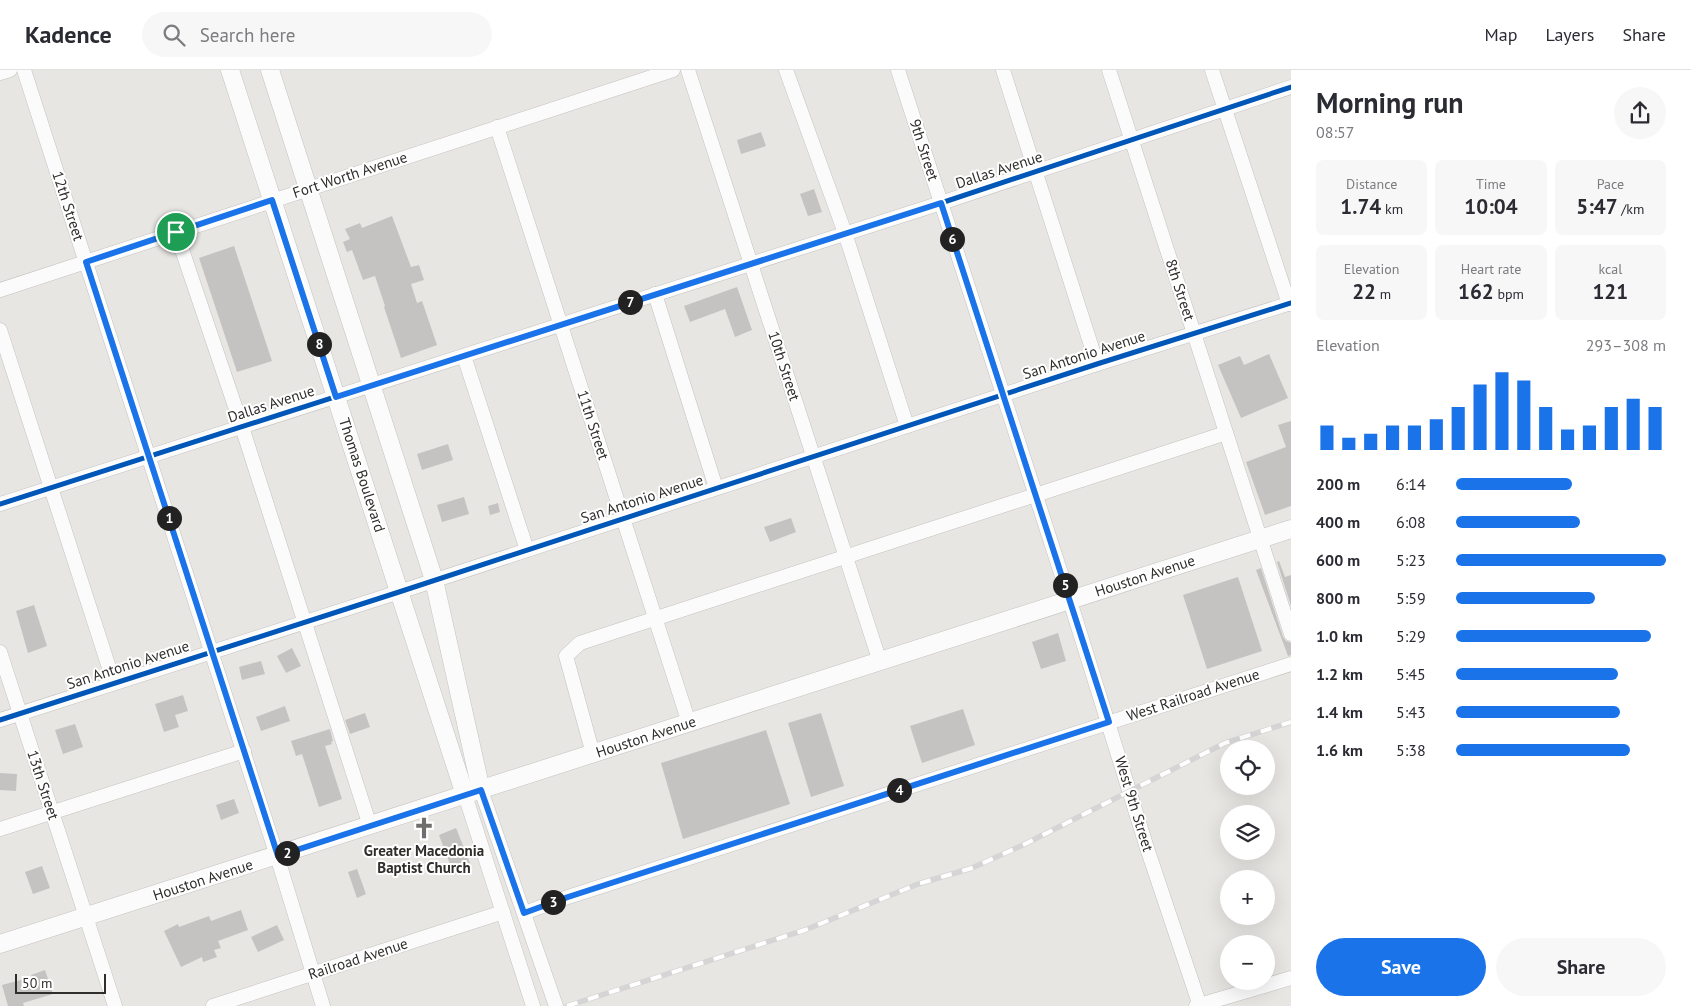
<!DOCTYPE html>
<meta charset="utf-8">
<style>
:root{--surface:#fff;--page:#f7f7f7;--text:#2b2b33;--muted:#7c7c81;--line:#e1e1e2;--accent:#1a73e8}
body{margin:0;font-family:"PT Sans",sans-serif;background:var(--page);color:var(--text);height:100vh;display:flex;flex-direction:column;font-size:19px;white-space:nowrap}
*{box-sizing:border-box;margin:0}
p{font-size:16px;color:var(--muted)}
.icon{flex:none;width:28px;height:28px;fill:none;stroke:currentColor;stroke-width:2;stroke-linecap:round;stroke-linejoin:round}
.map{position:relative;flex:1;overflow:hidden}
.details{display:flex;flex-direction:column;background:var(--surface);width:400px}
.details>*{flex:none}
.fabs{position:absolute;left:1220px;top:670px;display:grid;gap:10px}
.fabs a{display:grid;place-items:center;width:55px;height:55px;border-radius:50%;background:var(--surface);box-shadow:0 5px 20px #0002;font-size:25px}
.scale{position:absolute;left:15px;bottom:12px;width:91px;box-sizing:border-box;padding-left:5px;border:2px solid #2f2e2c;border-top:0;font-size:14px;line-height:18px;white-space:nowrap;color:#2f2e2c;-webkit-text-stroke:4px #fff;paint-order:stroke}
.pin{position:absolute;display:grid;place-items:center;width:42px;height:42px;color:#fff;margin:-21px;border:2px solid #fff;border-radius:50%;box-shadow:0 1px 5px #0007}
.km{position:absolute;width:25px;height:25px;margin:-12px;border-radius:50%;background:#222;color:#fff;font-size:14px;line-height:25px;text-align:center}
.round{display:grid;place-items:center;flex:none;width:52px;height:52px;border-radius:26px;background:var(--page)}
.headline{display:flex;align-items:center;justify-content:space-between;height:85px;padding:0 25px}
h1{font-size:28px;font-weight:700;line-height:38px}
.figures{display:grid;grid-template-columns:repeat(3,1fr);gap:8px;height:85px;padding:5px 25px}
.figures div{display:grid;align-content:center;border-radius:8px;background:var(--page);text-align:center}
.figures b{font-size:21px;font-weight:700}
.figures small{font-size:14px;font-weight:400}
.figures p{font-size:14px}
.chart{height:140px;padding:10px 25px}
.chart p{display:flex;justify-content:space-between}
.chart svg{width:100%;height:90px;margin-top:5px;stroke:var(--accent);stroke-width:6}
.cta{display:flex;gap:10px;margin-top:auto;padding:10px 25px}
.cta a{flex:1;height:58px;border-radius:30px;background:var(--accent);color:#fff;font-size:20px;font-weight:700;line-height:58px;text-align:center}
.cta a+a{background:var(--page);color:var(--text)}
ul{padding:0 25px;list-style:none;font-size:16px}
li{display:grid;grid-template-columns:80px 60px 1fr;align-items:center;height:38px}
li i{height:12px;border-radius:6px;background:var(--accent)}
header{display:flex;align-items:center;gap:30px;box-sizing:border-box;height:70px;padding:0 25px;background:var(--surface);border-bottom:1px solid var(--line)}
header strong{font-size:24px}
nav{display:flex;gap:28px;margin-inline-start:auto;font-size:18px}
.search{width:350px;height:45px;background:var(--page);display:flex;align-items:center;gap:12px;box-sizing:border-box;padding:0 18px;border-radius:28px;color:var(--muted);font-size:19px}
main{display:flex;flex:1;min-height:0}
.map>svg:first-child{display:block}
.building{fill:#c5c3c1}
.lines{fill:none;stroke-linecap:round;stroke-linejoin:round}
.minor-casing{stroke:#c3c2bf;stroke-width:15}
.major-casing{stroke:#c3c2bf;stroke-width:19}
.minor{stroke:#fcfbfb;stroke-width:14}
.major{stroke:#fcfbfb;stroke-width:18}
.rail-casing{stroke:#d5d5d5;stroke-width:5.5}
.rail{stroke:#fff;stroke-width:4;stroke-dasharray:11;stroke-linecap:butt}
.cycleway-casing{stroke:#fff;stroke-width:8}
.cycleway{stroke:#0057b8;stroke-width:5}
.route-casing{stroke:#fff;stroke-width:10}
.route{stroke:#1a73e8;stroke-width:6}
.labels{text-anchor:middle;stroke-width:4;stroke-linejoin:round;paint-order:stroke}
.street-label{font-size:15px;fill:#2f2e2c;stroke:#fff}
.poi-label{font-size:15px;font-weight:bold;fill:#2f2e2c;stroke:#fff}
</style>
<header>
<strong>Kadence</strong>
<div class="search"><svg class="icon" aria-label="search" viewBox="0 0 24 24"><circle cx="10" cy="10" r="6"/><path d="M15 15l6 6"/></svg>Search here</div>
<nav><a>Map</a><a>Layers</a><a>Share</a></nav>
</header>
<main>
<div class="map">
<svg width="1291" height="936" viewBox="0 0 1291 936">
<rect width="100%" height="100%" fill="#e8e6e3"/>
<g class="building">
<polygon points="761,62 766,76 741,84 737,70"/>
<polygon points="814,119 822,142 808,146 800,124"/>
<polygon points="392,146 411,197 419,195 424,210 411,214 417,233 422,231 437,275 401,288 384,237 385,236 375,206 363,210 352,180 347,182 343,172 350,169 345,159 360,153 362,158"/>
<polygon points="234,176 272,291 237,302 199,188"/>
<polygon points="737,217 752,260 735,267 725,239 690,252 684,236"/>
<polygon points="1269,284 1288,328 1241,348 1218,295 1240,286 1244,295"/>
<polygon points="1291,351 1291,436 1265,445 1246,392 1286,377 1278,355"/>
<polygon points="448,374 453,390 422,400 417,384"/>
<polygon points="464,427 469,444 442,452 437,435"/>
<polygon points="498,433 500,442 490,445 488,436"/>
<polygon points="791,448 796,462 770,472 764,457"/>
<polygon points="1279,491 1285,507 1291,505 1291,536 1277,492"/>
<polygon points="1261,498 1283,567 1286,571 1291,573 1291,585 1288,586 1256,500"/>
<polygon points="1238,507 1262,581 1207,599 1183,525"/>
<polygon points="34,535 47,576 28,583 16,541"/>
<polygon points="1058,563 1066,591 1041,599 1032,572"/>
<polygon points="292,578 301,596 286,603 277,586"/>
<polygon points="261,591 265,604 242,610 239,597"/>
<polygon points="183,625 188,641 175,645 179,657 164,662 155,634"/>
<polygon points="285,636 290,651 261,661 256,647"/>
<polygon points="963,639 975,675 922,693 910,656"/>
<polygon points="365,643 370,657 350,664 345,650"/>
<polygon points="821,643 844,716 811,727 788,653"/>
<polygon points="75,654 83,677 63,684 55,660"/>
<polygon points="330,659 333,671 331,672 332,674 325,676 342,729 319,737 302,684 296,686 291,671"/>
<polygon points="766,660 790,734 683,769 661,693"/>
<polygon points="0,703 17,704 16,721 0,720"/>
<polygon points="234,729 239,743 221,750 216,735"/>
<polygon points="456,758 472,798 454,805 439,765"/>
<polygon points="42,796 50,818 33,824 25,802"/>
<polygon points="357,799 366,824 357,828 348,802"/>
<polygon points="241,840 248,860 218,871 221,878 214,880 217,887 203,892 202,887 181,897 164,861 178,854 179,857 209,846 211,851"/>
<polygon points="277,855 284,870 258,882 251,867"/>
<polygon points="45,900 53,924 23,933 24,936 8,936 2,915 32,907 31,905"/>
</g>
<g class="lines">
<g class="minor-casing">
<g id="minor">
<polyline points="24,0 277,786 323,936"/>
<polyline points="688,0 880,592"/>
<polyline points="786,0 845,163 907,356"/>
<polyline points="898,0 1070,531 1147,778 1200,936"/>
<polyline points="1003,0 1097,294"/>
<polyline points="1109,0 1291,564"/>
<polyline points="1212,0 1289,234"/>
<polyline points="0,3 10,0"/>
<polyline points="497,57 689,653"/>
<polyline points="176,162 242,357 370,756"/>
<polyline points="0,220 673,0"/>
<polyline points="655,224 716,418"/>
<polyline points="0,260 114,613"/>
<polyline points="464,286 527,480"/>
<polyline points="0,434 941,133 1291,17"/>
<polyline points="0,582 115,936"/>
<polyline points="0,650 399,522 1097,294 1291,233"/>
<polyline points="593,684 566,586 580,573 1226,363"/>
<polyline points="481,720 556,936"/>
<polyline points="465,725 533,936"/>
<polyline points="0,759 244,681"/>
<polyline points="524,843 568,827 1291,594"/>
<polyline points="213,936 503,842"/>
<polyline points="1196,936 1291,908"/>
</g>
</g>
<g class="major-casing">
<g id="major">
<polyline points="230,0 465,725"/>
<polyline points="270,0 434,510 481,720"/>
<polyline points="0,874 1291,459"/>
</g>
</g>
<use href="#minor" class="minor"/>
<use href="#major" class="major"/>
<g class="rail-casing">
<polyline id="rail" points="567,936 805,860 918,814 972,798 1023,775 1225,673 1291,652"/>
</g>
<use href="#rail" class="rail"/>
<g class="cycleway-casing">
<g id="cycleway">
<polyline points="0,434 941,133 1291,17"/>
<polyline points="0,650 399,522 1097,294 1291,233"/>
</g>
</g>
<use href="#cycleway" class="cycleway"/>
</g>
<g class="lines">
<g class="route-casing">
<polygon id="route" points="272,130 336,327 941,133 1109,652 568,827 524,843 481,720 278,786 86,192"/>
</g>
<use href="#route" class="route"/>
</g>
<defs>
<g id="church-bare" transform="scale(1.725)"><path d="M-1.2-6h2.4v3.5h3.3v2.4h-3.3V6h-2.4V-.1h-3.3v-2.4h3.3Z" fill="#706e6c" stroke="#fff" stroke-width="2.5" paint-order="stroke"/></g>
</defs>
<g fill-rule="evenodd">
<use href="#church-bare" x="424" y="758"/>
</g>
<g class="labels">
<g class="street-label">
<text transform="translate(924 80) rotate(72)" y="5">9th Street</text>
<text transform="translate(999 100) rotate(-18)" y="5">Dallas Avenue</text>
<text transform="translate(350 105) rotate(-18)" y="5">Fort Worth Avenue</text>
<text transform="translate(68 136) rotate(72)" y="5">12th Street</text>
<text transform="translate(1180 220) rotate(72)" y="5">8th Street</text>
<text transform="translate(1084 285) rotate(-18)" y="5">San Antonio Avenue</text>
<text transform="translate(784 296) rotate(72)" y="5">10th Street</text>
<text transform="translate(271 334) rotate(-18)" y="5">Dallas Avenue</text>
<text transform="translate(593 355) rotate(72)" y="5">11th Street</text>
<text transform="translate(362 405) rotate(72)" y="5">Thomas Boulevard</text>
<text transform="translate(642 429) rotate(-18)" y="5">San Antonio Avenue</text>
<text transform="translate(1145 506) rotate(-18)" y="5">Houston Avenue</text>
<text transform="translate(128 595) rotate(-18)" y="5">San Antonio Avenue</text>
<text transform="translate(1193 625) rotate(-18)" y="5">West Railroad Avenue</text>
<text transform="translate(646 667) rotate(-18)" y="5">Houston Avenue</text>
<text transform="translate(43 715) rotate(72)" y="5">13th Street</text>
<text transform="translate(1134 734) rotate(73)" y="5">West 9th Street</text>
<text transform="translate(203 810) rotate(-18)" y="5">Houston Avenue</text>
<text transform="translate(358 889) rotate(-18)" y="5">Railroad Avenue</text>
</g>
<g class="poi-label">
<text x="424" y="786">Greater Macedonia<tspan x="424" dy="17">Baptist Church</tspan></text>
</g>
</g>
</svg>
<div class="fabs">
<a><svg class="icon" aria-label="locate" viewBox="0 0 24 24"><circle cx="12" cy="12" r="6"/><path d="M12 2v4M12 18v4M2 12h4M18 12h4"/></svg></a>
<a><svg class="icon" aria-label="layers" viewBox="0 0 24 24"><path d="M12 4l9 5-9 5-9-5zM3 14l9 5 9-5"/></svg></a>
<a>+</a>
<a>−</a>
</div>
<div class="scale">50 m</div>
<div class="pin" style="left:176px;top:162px;background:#1e9e55"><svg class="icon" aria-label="arrive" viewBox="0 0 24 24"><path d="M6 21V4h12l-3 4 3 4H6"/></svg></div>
<b class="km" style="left:169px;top:448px">1</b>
<b class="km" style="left:287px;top:783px">2</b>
<b class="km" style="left:553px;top:832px">3</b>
<b class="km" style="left:899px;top:720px">4</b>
<b class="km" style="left:1065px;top:515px">5</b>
<b class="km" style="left:952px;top:169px">6</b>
<b class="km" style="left:630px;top:232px">7</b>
<b class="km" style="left:319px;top:274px">8</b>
</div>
<section class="details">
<div class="headline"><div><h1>Morning run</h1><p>08:57</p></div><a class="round"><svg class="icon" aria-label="share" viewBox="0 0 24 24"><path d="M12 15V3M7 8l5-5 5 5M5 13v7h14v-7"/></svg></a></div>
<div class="figures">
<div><p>Distance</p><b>1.74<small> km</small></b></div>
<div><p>Time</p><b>10:04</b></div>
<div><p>Pace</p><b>5:47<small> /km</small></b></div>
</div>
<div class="figures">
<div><p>Elevation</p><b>22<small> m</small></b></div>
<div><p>Heart rate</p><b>162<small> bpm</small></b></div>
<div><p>kcal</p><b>121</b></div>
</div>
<div class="chart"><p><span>Elevation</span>293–308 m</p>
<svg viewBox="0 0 160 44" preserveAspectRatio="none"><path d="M5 44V32M15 44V38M25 44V36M35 44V32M45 44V32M55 44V29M65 44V23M75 44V12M85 44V6M95 44V10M105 44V23M115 44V34M125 44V32M135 44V23M145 44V19M155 44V23"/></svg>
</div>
<ul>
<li><b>200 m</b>6:14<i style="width:55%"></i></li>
<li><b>400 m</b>6:08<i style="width:59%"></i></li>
<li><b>600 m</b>5:23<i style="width:100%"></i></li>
<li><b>800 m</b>5:59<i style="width:66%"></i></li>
<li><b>1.0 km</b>5:29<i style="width:93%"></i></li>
<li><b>1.2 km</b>5:45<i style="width:77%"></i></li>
<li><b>1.4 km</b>5:43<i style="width:78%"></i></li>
<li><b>1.6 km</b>5:38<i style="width:83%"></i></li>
</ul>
<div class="cta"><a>Save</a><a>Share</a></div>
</section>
</main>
